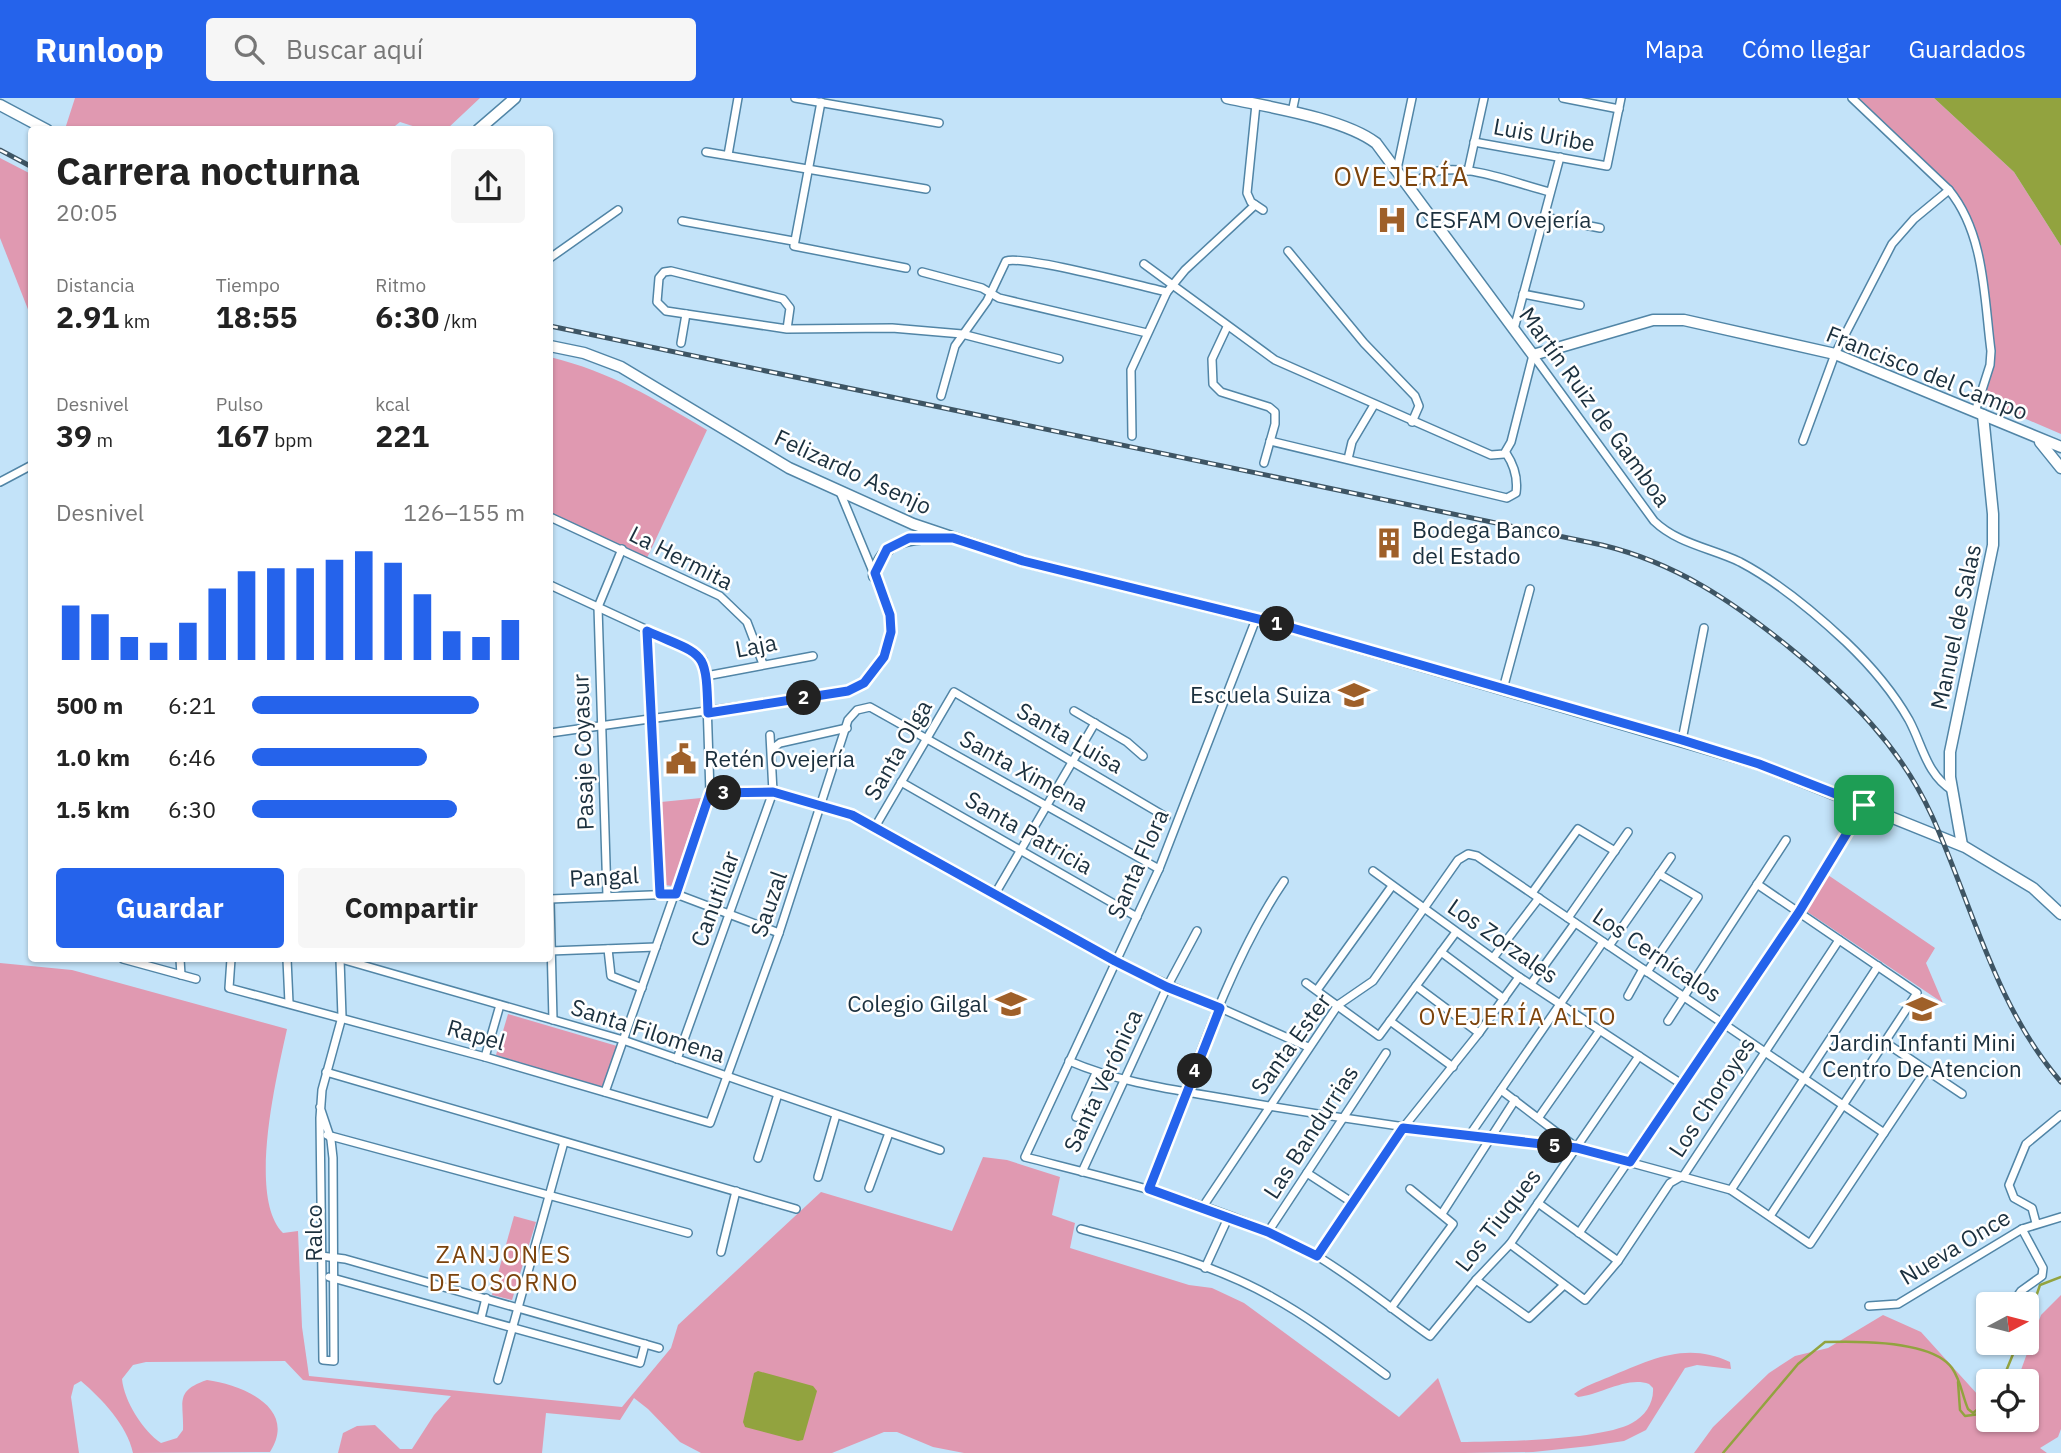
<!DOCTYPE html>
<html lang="es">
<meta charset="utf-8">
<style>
:root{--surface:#fff;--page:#f6f6f6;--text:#222;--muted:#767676;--accent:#2563eb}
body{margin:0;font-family:"IBM Plex Sans",sans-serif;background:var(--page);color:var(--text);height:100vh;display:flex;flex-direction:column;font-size:26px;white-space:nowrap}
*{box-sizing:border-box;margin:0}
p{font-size:23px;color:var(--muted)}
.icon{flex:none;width:38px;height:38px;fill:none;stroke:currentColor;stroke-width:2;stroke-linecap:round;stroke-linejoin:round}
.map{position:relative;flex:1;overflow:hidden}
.drawer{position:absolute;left:28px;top:28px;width:525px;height:836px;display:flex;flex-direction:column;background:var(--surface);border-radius:7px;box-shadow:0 2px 5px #0004}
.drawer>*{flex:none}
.needle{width:46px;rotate:83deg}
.controls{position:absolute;left:1976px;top:1194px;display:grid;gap:14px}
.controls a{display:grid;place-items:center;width:63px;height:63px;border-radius:7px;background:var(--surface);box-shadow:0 2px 5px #0004;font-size:35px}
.pin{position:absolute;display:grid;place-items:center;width:60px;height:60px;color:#fff;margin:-30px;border-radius:14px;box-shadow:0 4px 10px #0006}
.km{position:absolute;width:35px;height:35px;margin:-18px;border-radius:50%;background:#222;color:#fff;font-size:19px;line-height:35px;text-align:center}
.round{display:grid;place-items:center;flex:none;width:74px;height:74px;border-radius:7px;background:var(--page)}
.headline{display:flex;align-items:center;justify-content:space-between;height:119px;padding:0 28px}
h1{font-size:38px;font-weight:800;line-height:52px}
.figures{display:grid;grid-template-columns:repeat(3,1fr);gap:10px;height:119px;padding:7px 28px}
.figures div{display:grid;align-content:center}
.figures b{font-size:30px;font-weight:800}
.figures small{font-size:19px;font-weight:400}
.figures p{font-size:19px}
.chart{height:196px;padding:14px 28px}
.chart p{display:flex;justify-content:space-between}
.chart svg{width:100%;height:126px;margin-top:7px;stroke:var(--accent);stroke-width:6}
.cta{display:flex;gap:14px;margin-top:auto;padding:14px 28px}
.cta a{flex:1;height:80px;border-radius:7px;background:var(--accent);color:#fff;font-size:28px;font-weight:800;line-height:80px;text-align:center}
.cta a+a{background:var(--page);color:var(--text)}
ul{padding:0 28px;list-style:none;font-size:23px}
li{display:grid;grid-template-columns:112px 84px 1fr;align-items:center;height:52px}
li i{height:18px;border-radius:9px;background:var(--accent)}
header{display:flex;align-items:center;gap:42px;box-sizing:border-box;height:98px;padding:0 35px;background:var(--accent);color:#fff}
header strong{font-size:33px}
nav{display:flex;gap:38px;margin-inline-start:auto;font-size:24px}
.search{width:490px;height:63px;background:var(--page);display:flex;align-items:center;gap:18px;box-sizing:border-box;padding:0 24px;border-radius:7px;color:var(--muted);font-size:26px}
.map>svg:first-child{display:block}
.green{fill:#e099b1}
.water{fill:#92a33f}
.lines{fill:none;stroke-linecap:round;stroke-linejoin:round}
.stream{stroke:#92a33f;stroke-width:2.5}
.street-casing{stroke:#5185a6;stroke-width:10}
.secondary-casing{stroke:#5185a6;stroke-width:13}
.street{stroke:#fff;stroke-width:7}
.secondary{stroke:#fff;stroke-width:10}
.rail-casing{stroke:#3e5564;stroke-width:5}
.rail{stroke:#fff;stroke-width:2.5;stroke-dasharray:8;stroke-linecap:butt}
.route-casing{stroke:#fff;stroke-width:14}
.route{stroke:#2563eb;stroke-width:9}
.labels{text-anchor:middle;stroke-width:5;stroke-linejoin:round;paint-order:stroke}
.street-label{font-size:23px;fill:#1b303e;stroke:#fff}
.poi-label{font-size:23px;fill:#1b303e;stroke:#fff;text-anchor:start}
.neighbourhood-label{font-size:24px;letter-spacing:2px;fill:#7c440d;stroke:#fff}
.quarter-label{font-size:26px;letter-spacing:2px;fill:#7c440d;stroke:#fff}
</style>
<header>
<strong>Runloop</strong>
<div class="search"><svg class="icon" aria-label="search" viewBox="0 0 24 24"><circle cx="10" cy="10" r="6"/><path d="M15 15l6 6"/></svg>Buscar aquí</div>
<nav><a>Mapa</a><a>Cómo llegar</a><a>Guardados</a></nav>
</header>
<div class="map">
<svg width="2061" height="1355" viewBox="0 0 2061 1355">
<rect width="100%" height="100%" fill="#c3e3f9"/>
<g class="green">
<polygon points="75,0 480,0 447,31 422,31 400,24 390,32 65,31"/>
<polygon points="1855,0 1934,0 2014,74 2061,148 2061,336 1982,302 1995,255 1975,131 1964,108"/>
<polygon points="0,60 31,76 31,219 0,140"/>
<path d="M550 259C611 274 653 300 707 332L647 460 550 416Z"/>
<polygon points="701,700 672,788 665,787 661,704"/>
<polygon points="1828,777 1935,850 1926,865 1943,905 1806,813"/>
<path d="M0 865 72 872 287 931C277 977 247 1099 283 1135L298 1133 302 1229 309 1278 622 1309 671 1250 678 1227 821 1094 952 1133 983 1059 1007 1062 1060 1079 1052 1117 1075 1125 1070 1150 1189 1187 1212 1190 1244 1205 1399 1319 1438 1280 1461 1344C1498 1344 1602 1342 1632 1325 1645 1318 1654 1305 1653 1290L1649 1286C1627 1278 1600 1297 1578 1299L1574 1296C1584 1288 1597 1284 1609 1279 1650 1262 1686 1243 1730 1264L1731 1271 1697 1267 1685 1270 1646 1332 1624 1343 1590 1348 1533 1354 1465 1355H964L933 1349 897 1334H884L832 1355H701L680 1344 648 1311 634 1300 620 1322 546 1315 542 1355H338L343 1335 357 1328 375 1327 400 1351H412L434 1317 451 1298 303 1282 285 1263 146 1264 133 1267 122 1281C124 1303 143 1333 161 1345L177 1340 183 1332C184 1304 174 1293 207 1282 243 1287 298 1310 270 1354L133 1355C127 1327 102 1301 81 1283L74 1287 71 1299 79 1355H0Z"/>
<polygon points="508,916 617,948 602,990 496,957"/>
<polygon points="514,1118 536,1124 512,1202 492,1197"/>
<polygon points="2061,1197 2061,1331 2058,1339 2040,1350 2047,1355 1694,1355 1713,1329 1769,1275 1795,1258 1828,1250 1883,1217 1921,1234 1988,1308 1988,1321 2026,1321 2026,1283 2017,1283 2041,1217"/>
</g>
<g class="water">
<polygon points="1934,0 2061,0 2061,148 2014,74"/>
<polygon points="758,1273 813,1288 817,1293 803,1342 798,1343 745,1329 743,1324 754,1275"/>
</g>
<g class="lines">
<g class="stream">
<polyline points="2026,1228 2040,1187 2061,1179"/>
<polyline points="2002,1283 2018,1244"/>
<polyline points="1958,1284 1960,1312 1965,1318 1980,1316 1988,1305"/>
<path d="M1723 1355 1798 1266 1825 1244C1857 1243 1932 1242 1952 1270 1961 1283 1962 1297 1968 1311L1973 1315 1988 1303"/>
</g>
<g class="street-casing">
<g id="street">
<polyline points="795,0 939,25"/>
<polyline points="1563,0 1619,11"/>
<path d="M1852 0 1949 92C1985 136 1984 200 1991 253L1990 267 1975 314"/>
<polyline points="821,4 794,148 906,170"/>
<polyline points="1256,6 1247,95 1251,104 1263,112"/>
<polyline points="1292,14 1295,0"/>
<polyline points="1474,44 1607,68 1621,0"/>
<polyline points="706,54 926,91"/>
<polyline points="728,57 738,0"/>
<polyline points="1397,71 1412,0"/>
<polyline points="1468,73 1484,0"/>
<path d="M1409 88C1419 82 1427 75 1438 73 1474 67 1517 86 1550 94"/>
<polyline points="1544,119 1600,130"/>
<polyline points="682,123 793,143"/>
<polyline points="1288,153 1364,245 1415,298 1419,308 1412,324"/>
<polyline points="550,160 618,112"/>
<polyline points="1144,166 1275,262 1491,357 1504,356 1511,344 1533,257"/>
<polyline points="922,174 982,190 999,200 1147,235"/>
<polyline points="1523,196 1580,207"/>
<polyline points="1227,229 1212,261 1213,286 1221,294 1269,309 1275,314 1275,326 1264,365"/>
<polyline points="787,231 790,210 783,201 671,173 664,174 659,180 657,204 666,213 787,231 892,230 962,236 1059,261"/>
<polyline points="1514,231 1560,59"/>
<polyline points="681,245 686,216"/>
<path d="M1533 257 1654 423C1678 446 1711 450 1740 464 1778 484 1814 514 1846 544 1869 566 1893 594 1909 622 1923 648 1926 676 1953 693"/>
<path d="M941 298 955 248 987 203 1006 163C1025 157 1140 188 1167 194"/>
<polyline points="1132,338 1131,272 1167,194 1185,172 1255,107"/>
<path d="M1270 343 1507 400 1516 395C1518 381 1514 367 1506 355"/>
<polyline points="1803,343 1835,256 1892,146 1914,121 1949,92"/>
<polyline points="1348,361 1352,344 1374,307"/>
<polyline points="0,384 32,367"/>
<polyline points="550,419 720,498 747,524 763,566"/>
<polyline points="550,487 695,554 703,562 706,574 710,695 605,994"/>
<path d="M1256 521 1159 771 1025 1059C1122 1084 1230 1108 1317 1158 1357 1182 1393 1212 1430 1238L1476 1182 1510 1146 1639 958"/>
<polyline points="647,533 660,796"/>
<polyline points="706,578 813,558"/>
<polyline points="1503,591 1530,491"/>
<polyline points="1074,613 1127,644 1143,658"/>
<polyline points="550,635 848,593 864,585 880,567 889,543 891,526 888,510 840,394"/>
<polyline points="1682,642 1704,530"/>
<polyline points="772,651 780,645 847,630"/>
<polyline points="901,684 1137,819"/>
<polyline points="710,695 773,694 852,717 1115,863 1308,949"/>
<polyline points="875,729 954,594 1166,719"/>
<polyline points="1373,773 1519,879 1683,987"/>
<polyline points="1757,786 1917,895 1770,1118"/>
<polyline points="1532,795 1578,731 1615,753"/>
<polyline points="995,796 1095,625"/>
<polyline points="607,798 598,509 622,451"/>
<polyline points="550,801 676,796 779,835"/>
<polyline points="550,804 553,922"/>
<polyline points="1568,820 1628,734"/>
<polyline points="1609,848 1671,759"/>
<polyline points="608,851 611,878 642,890"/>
<polyline points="550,853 656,849"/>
<polyline points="1441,854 1504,901"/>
<polyline points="1493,860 1539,800"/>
<polyline points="123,861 196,881"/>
<polyline points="180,861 181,877"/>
<polyline points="231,861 229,890 485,959 710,1025 779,835 848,622 857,612 870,609 1159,771"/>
<polyline points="287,861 289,905"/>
<polyline points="341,861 623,942 940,1052"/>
<polyline points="1647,874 1698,799 1659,776"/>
<polyline points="1306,885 1379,938 1456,834"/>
<polyline points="1531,886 1575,825"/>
<polyline points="1416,888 1479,935"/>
<polyline points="1317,892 1392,788"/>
<polyline points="1628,898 1643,871"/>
<polyline points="1390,923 1453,969"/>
<polyline points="1668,923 1786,742"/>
<polyline points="1886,945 1962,996"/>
<polyline points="485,959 500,907"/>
<polyline points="677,961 773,694 770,637"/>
<path d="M1069 963C1125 987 1185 993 1245 1004 1355 1023 1465 1038 1577 1050"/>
<polyline points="326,974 796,1111"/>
<polyline points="1501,992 1577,1050 1731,1092 1810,1146 1926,972"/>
<polyline points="320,1009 331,1042 333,1060 334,1263 323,1262 320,1020 322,992 342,919 340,861"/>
<polyline points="1076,1019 1096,975"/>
<polyline points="1539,1019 1600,932"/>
<polyline points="327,1037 688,1135"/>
<polyline points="1469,1038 1603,844"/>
<polyline points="758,1060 778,996"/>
<polyline points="1082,1074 1167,889 1197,833"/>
<polyline points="1307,1075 1353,1105"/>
<polyline points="818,1079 836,1017"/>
<polyline points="869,1090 889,1035"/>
<path d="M1149 1091C1187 994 1226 868 1284 783"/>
<polyline points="1731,1092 1878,868"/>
<polyline points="1538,1105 1618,1163"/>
<polyline points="1202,1110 1338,907 1373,883 1458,762 1468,756 1477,758 1884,1035"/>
<polyline points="1443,1114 1515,1002"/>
<polyline points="2036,1125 2032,1110 2014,1100 2009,1087 2026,1046 2061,1017"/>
<path d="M1081 1131C1145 1149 1214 1166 1272 1199 1312 1221 1349 1250 1386 1277"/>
<polyline points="1268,1134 1386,955"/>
<polyline points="1579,1135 1799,814 1864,707"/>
<polyline points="1510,1146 1585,1202 1618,1163 1670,1085 1684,1077 1839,842"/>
<polyline points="721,1154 736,1093"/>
<polyline points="321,1158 345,1161 659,1250"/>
<polyline points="1317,1158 1403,1030 1479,935 1519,879"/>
<polyline points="1205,1170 1228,1120"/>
<polyline points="329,1179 640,1265 645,1246"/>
<polyline points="1476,1182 1529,1220 1564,1187"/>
<polyline points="2012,1206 2021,1193 2042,1178 2043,1170 2022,1131"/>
<polyline points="1869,1208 1898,1206 2022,1131 2061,1119"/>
<polyline points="1391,1210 1453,1126 1410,1091"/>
<polyline points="481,1220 486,1200"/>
<polyline points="498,1282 564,1044"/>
</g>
</g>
<g class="secondary-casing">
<g id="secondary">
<path d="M1227 0C1268 9 1343 20 1376 45L1533 257 1653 222H1684L1835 256 2061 349"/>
<polyline points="0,7 47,32"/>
<polyline points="478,32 515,0"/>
<polyline points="550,248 584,255 621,269 789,370 913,426 1023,463 1275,525 1759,666 1965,749 2033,790 2061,816"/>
<polyline points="2040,344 2061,370"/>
<path d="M874 478C881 440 913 440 945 440"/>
<polyline points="1962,747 1950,679 1950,654 1993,447 1993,416 1983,317"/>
</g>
</g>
<use href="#street" class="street"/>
<use href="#secondary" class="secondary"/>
<g class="rail-casing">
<g id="rail">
<polyline points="0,52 32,69"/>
<path d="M550 228 1602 447C1676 465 1732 503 1790 550 1849 598 1900 648 1932 718 1972 807 1996 910 2061 984"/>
</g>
</g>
<use href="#rail" class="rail"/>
</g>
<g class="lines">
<g class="route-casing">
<path id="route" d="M909 440H953L1023 463 1275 525 1682 642 1759 666 1864 707 1799 814 1630 1064 1577 1050 1403 1030 1317 1158 1268 1134 1149 1091 1220 910 1167 889 1115 863 852 717 773 694 710 695 676 796H660L647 533C705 559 706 549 708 615L848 593 864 585 884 559 891 534 890 517 875 475 887 451Z"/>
</g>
<use href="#route" class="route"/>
</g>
<defs>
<g id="hospital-bare" transform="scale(2.415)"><path d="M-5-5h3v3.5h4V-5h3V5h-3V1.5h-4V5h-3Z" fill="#9f6029" stroke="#fff" stroke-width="2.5" paint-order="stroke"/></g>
<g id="building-bare" transform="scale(2.415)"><path d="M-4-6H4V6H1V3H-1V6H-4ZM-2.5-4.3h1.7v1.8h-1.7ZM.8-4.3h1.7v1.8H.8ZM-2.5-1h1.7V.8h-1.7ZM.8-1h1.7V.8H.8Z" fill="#9f6029" stroke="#fff" stroke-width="2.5" paint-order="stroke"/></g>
<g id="school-bare" transform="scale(2.415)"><path d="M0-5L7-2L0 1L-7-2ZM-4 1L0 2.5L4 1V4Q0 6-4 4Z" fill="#9f6029" stroke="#fff" stroke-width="2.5" paint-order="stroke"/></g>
<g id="civic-bare" transform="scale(2.415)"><path d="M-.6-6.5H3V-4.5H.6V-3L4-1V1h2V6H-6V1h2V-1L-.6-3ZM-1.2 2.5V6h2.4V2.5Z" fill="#9f6029" stroke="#fff" stroke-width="2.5" paint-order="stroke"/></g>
</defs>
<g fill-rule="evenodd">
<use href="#hospital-bare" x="1392" y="122"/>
<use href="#building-bare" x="1389" y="445"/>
<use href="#school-bare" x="1354" y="597"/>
<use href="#civic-bare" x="681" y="661"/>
<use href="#school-bare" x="1011" y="906"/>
<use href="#school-bare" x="1922" y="911"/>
</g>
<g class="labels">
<g class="street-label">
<text transform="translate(1544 37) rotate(10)" y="8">Luis Uribe</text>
<text transform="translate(1927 275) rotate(22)" y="8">Francisco del Campo</text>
<text transform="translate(1595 309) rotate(54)" y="8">Martín Ruiz de Gamboa</text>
<text transform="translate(853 374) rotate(25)" y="8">Felizardo Asenjo</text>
<text transform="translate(681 460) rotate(27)" y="8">La Hermita</text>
<text transform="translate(1956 529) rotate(-78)" y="8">Manuel de Salas</text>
<text transform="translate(756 548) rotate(-11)" y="8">Laja</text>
<text transform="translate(1070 640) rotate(30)" y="8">Santa Luisa</text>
<text transform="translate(898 652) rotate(-60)" y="8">Santa Olga</text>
<text transform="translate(583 654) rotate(-92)" y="8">Pasaje Coyasur</text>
<text transform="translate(1024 673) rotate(29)" y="8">Santa Ximena</text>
<text transform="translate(1029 735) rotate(30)" y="8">Santa Patricia</text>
<text transform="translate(1138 766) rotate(-66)" y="8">Santa Flora</text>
<text transform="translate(604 779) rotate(-3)" y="8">Pangal</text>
<text transform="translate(715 801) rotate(-70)" y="8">Canutillar</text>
<text transform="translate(769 806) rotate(-71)" y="8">Sauzal</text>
<text transform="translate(1503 843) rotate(35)" y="8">Los Zorzales</text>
<text transform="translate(1657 857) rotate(34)" y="8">Los Cernícalos</text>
<text transform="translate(648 933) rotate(18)" y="8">Santa Filomena</text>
<text transform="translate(476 937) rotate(16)" y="8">Rapel</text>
<text transform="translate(1291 946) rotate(-54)" y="8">Santa Ester</text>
<text transform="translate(1103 983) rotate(-65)" y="8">Santa Verónica</text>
<text transform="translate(1712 999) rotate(-57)" y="8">Los Choroyes</text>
<text transform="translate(1311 1034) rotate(-57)" y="8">Las Bandurrias</text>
<text transform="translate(1498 1122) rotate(-52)" y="8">Los Tiuques</text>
<text transform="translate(314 1135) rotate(-90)" y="8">Ralco</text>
<text transform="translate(1955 1149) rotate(-31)" y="8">Nueva Once</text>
</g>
<g class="poi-label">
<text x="1415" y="130">CESFAM Ovejería</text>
<text x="1412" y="440">Bodega Banco<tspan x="1412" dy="26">del Estado</tspan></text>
<text x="1331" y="605" text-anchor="end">Escuela Suiza</text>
<text x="704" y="669">Retén Ovejería</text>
<text x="988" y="914" text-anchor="end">Colegio Gilgal</text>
<text x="1922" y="953" text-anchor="middle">Jardin Infanti Mini<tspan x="1922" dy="26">Centro De Atencion</tspan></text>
</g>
<g class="neighbourhood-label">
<text x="1518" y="927">OVEJERÍA ALTO</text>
<text x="504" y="1165">ZANJONES<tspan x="504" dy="28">DE OSORNO</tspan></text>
</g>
<g class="quarter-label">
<text x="1402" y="88">OVEJERÍA</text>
</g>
</g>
</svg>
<div class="controls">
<a><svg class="needle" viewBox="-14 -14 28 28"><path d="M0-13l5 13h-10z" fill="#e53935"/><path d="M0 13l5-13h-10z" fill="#767676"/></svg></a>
<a><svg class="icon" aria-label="locate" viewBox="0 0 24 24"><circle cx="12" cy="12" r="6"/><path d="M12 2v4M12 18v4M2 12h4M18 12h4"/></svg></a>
</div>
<div class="pin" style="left:1864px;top:707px;background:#1e9e55"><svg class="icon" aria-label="arrive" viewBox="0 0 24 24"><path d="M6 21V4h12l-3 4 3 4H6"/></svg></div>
<b class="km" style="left:1277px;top:526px">1</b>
<b class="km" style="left:804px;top:600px">2</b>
<b class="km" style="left:724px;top:695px">3</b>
<b class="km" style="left:1195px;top:973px">4</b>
<b class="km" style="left:1555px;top:1048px">5</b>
<section class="drawer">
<div class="headline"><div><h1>Carrera nocturna</h1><p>20:05</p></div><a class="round"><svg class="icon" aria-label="share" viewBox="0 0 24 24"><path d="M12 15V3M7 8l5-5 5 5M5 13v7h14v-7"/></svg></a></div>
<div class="figures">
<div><p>Distancia</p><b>2.91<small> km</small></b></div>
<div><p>Tiempo</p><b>18:55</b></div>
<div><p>Ritmo</p><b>6:30<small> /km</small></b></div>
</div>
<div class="figures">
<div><p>Desnivel</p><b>39<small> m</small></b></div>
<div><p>Pulso</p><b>167<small> bpm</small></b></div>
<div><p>kcal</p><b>221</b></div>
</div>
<div class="chart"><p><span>Desnivel</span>126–155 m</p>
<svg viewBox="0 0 160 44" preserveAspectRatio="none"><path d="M5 44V25M15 44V28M25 44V36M35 44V38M45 44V31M55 44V19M65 44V13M75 44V12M85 44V12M95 44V9M105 44V6M115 44V10M125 44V21M135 44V34M145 44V36M155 44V30"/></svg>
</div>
<ul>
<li><b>500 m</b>6:21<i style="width:83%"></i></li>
<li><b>1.0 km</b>6:46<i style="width:64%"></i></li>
<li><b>1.5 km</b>6:30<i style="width:75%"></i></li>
</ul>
<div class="cta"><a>Guardar</a><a>Compartir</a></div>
</section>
</div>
